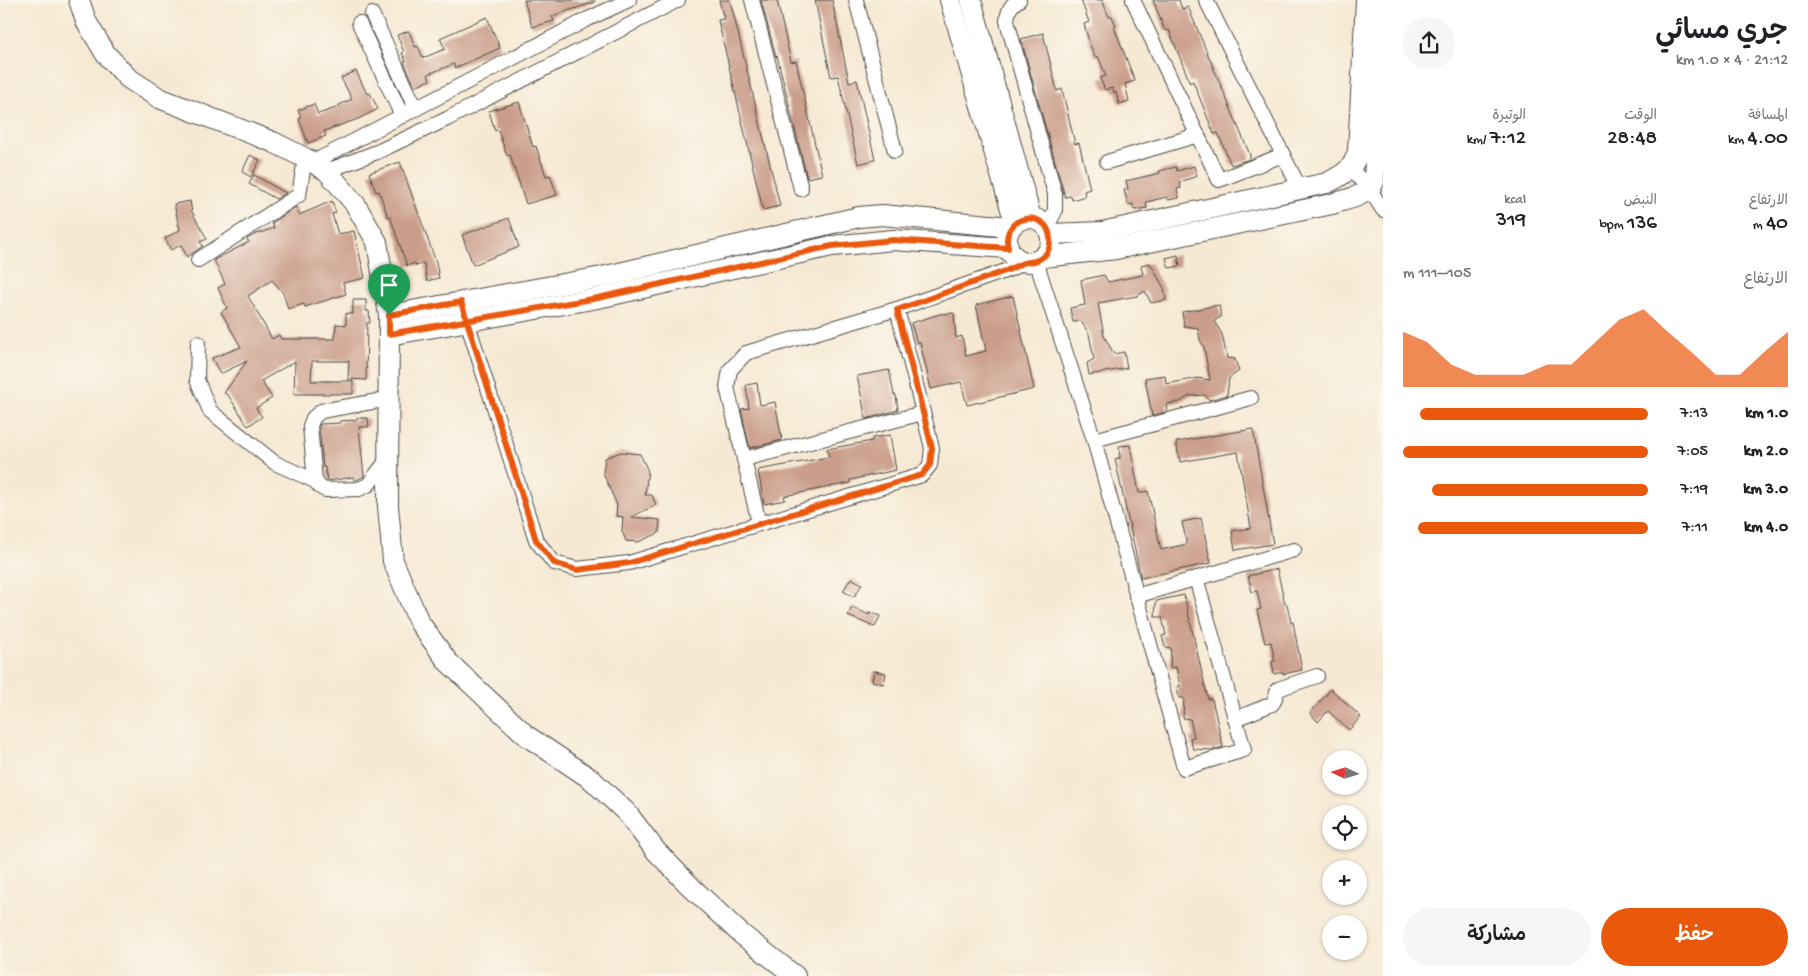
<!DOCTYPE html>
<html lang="ar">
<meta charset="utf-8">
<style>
:root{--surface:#fff;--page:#f6f6f6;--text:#202124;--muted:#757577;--accent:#ea580c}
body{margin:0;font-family:"Gochi Hand","Playpen Sans Arabic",sans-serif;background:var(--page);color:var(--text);direction:rtl;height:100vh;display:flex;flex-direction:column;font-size:19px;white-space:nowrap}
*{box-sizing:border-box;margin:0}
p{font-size:16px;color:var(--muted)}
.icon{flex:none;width:28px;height:28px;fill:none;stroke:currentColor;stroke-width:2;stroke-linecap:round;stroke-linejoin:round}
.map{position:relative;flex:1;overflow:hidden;direction:ltr}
.panel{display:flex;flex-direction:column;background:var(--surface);width:425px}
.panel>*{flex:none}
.needle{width:32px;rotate:274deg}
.controls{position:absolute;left:1322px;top:750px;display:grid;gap:10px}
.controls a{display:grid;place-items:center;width:45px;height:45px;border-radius:50%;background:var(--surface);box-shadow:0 1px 4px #0004;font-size:25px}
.pin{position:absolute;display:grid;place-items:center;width:42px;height:42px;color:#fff;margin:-51px -21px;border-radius:50% 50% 50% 0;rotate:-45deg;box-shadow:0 0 5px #0007}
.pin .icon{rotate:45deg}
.round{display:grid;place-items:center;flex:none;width:52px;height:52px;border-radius:26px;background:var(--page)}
.headline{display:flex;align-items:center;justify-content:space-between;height:85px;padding:0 20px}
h1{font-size:28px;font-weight:600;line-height:38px}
.metrics{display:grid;grid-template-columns:repeat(3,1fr);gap:8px;height:85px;padding:5px 20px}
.metrics div{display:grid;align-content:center}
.metrics b{font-size:21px;font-weight:600}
.metrics small{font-size:14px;font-weight:400}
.metrics p{font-size:14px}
.chart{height:140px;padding:10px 20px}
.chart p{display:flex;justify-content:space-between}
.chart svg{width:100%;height:90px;margin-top:5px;fill:var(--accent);opacity:.7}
.button{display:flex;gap:10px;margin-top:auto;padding:10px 20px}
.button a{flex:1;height:58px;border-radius:30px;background:var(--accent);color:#fff;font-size:20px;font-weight:600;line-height:58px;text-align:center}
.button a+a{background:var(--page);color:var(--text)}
ul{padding:0 20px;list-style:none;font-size:16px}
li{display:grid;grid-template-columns:80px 60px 1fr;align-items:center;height:38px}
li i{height:12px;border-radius:6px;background:var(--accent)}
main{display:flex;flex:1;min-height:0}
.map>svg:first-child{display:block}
.building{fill:#cb9e8b}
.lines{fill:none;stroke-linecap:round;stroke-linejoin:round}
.street-casing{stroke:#494844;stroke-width:16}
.secondary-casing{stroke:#494844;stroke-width:22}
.street{stroke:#fff;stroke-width:14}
.secondary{stroke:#fff;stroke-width:20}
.route-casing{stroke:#fff;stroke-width:10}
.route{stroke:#ea580c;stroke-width:6}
</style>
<main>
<section class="panel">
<div class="headline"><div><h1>جري مسائي</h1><p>21:12 · 4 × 1.0 km</p></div><a class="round"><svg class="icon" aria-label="share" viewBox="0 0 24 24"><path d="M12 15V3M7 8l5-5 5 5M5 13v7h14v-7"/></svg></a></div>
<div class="metrics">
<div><p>المسافة</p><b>4.00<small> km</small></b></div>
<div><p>الوقت</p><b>28:48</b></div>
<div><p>الوتيرة</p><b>7:12<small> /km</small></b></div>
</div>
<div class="metrics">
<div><p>الارتفاع</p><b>40<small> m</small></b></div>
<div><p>النبض</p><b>136<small> bpm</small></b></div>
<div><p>kcal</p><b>319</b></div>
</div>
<div class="chart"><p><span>الارتفاع</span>105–111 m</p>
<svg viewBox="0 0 160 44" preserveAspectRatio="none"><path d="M0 44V17L10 22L20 33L30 38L40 38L50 38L60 33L70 33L80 22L90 11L100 6L110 17L120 27L130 38L140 38L150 27L160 17V44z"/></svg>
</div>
<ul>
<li><b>1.0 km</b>7:13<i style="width:93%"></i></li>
<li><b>2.0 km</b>7:05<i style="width:100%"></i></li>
<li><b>3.0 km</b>7:19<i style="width:88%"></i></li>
<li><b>4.0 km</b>7:11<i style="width:94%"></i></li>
</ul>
<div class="button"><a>حفظ</a><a>مشاركة</a></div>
</section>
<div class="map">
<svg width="1383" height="976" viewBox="0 0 1383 976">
<rect width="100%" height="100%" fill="#fbf7ec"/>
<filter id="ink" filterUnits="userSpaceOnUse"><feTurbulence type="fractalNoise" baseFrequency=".02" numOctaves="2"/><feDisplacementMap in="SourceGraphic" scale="10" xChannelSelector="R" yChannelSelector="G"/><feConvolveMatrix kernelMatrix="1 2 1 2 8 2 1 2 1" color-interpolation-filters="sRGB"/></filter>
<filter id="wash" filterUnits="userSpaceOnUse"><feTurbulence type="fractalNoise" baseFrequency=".0096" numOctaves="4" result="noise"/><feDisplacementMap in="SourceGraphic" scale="20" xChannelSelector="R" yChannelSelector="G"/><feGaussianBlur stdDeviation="1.12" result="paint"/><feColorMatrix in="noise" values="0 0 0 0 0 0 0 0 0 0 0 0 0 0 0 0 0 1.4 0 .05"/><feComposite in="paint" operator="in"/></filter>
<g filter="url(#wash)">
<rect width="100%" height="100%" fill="#f6e9d3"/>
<g id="blocks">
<g class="building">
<polygon points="524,0 594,0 595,2 552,16 554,21 532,27"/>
<polygon points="719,0 730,0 780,206 763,210 718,20 724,19"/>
<polygon points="761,0 777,0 791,62 796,61 822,175 807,178 777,56 776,57"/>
<polygon points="815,0 832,0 849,82 857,80 875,160 858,164 838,76 831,77"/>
<polygon points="1081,0 1102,0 1109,17 1112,16 1116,26 1114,27 1135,81 1125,84 1129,101 1119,104 1116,92 1114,93 1112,88 1105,90 1100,78 1106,76 1098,56 1095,57 1090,45 1084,24 1089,22"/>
<polygon points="1153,0 1179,0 1182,9 1188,7 1250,155 1250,159 1231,165 1218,133 1214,134 1193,81 1190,83 1169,30 1165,31"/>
<polygon points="487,17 500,48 455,68 454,64 428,74 430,80 415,86 404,62 406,61 402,53 404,52 397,35 409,31 415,47 418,46 423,58 445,49 440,38"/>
<polygon points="1043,33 1057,91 1062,89 1075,144 1079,143 1090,189 1084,191 1085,196 1072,200 1071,196 1065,197 1021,39"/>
<polygon points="356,71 367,94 370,93 378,109 358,119 324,131 326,136 308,143 299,119 301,118 298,110 314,104 318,114 339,107 339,105 352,99 341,78"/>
<polygon points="519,102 533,147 536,146 546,176 550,175 557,195 526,204 510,155 507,156 498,130 495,131 489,111"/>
<polygon points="250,155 260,160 251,177 242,172"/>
<polygon points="400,162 436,262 439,278 427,281 424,263 416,266 415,263 407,266 390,216 388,217 379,191 376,192 369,173"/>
<polygon points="1194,166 1197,176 1180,182 1181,188 1177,189 1179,198 1168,200 1167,197 1146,202 1147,208 1134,210 1133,204 1128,205 1124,190 1128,189 1126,181 1160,173 1159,171 1176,167 1177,171"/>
<polygon points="254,175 286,193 276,199 249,184"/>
<polygon points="190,201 192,212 207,239 200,242 203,246 187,257 181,245 171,250 165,238 180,230 174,204"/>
<polygon points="332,201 336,213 332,214 338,234 354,231 365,278 343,283 346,294 305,307 304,304 288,309 283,293 272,280 248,296 272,339 279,335 281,339 335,339 336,324 346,325 346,313 353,314 353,300 366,300 366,311 369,311 370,323 367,323 366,380 348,379 349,361 312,361 311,381 353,381 353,394 294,394 295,361 261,381 272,398 256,408 262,417 248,426 228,395 224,393 247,361 220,374 212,358 241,347 221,312 227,308 218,288 225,284 214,260 249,242 247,239 254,235 274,228 272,223 296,207 299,215"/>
<polygon points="509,218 519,247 473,265 462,235"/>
<polygon points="1178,255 1180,266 1169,268 1166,258"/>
<polygon points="1150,263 1164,288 1166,300 1151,303 1145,291 1137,296 1098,303 1104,336 1114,354 1124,352 1127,368 1089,375 1087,363 1094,359 1089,334 1081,321 1073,322 1070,308 1085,305 1081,280 1104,275 1108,282 1143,275 1141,265"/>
<polygon points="1013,296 1034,389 967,405 961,382 931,389 920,342 917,343 911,323 940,314 954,313 956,338 962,336 966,356 986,351 976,305"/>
<polygon points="1219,305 1221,317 1214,321 1222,334 1227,358 1235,359 1239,371 1229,378 1227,395 1209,400 1205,395 1189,396 1180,402 1167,404 1166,412 1152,416 1145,378 1165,375 1166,384 1198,378 1210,380 1204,347 1200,340 1198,328 1184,326 1182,312"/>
<polygon points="889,370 894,395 896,395 898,410 866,419 857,376"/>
<polygon points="757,383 760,405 775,402 782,440 750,448 741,409 749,408 746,385"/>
<polygon points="357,418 368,418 369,427 359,427 364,476 359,479 354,480 354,477 327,481 325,467 323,467 319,427 320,424 340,423 340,421 357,420"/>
<polygon points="1253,429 1273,544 1235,550 1232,531 1251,528 1238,452 1180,462 1176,442"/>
<polygon points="890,435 896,470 850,480 850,483 784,496 785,500 764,504 758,470 829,457 827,449 872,441 872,438"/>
<polygon points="1130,445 1139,493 1148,491 1161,550 1187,544 1182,522 1201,518 1211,563 1141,578 1115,459 1120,458 1119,446"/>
<polygon points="621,452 640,454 648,471 645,495 652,495 656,505 631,517 660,520 659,533 638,542 626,541 622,531 623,517 616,516 617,505 603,473 605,458"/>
<polygon points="1277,569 1285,604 1287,604 1291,623 1293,622 1302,670 1283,674 1283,672 1274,674 1272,661 1275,661 1271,642 1265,643 1257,610 1261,609 1257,591 1252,592 1248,576"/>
<polygon points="851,578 862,584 854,597 843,591"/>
<polygon points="1184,595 1208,699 1212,699 1223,747 1213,750 1193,749 1190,738 1194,737 1190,719 1183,718 1184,698 1179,698 1177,687 1180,686 1176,667 1170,668 1171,648 1165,647 1162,636 1166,635 1162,617 1155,617 1156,601"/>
<polygon points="852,607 869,615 870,612 880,616 875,627 848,616"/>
<polygon points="874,671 886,673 884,684 872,681"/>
<polygon points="1331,689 1361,717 1349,730 1328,711 1318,722 1310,713"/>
</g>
</g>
</g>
<g filter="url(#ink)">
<use href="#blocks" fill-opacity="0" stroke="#494844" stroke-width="1"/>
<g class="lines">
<g class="street-casing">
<g id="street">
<polyline points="752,0 801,189"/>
<polyline points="856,0 895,151"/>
<path d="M1019 0C1010 5 1008 11 1007 21L1055 194V211L1047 227"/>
<polyline points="1133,0 1219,180 1283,155"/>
<polyline points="1206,0 1300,189"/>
<polyline points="372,14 416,109"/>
<polyline points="359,23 402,116"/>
<polyline points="311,162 325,156 588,19 629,0"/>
<polyline points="1107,162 1198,135"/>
<polyline points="1351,169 1370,190 1383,210"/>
<polyline points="327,171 377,152 447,119 678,0"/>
<polyline points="198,260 299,195 305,158"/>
<polyline points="1036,261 1094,440 1184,768 1244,750 1196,578"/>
<polyline points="465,315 536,540 554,563 577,569 629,563 922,475 930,465 932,448 897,309"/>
<polyline points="198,343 197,380 210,411 275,463 315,481"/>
<polyline points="1094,440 1251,398"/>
<polyline points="388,459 368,485 359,489 325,490 320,487 315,481 310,426 313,418 321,411 389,399"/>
<polyline points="744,459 923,413"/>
<polyline points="759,523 727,387 730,370 746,353 897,309 1008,270 1025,262"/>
<polyline points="1136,596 1294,550"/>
<polyline points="1235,719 1272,704 1274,701 1278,689 1317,676"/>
</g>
</g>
<g class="secondary-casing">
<g id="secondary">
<polyline points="79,0 86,21 105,53 128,78 159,98 273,142 305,158 327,171 355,204 377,242 389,315 388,506 393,561 419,622 448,662 527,736 591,779 627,813 656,851 690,886 740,933 795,976"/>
<polyline points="950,0 1015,223"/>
<polyline points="971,0 1031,218"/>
<circle cx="1029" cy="240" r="22"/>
<path d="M1050 234 1102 232 1327 183C1343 175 1354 169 1358 151L1366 0"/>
<path d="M1043 257 1116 249 1332 204C1347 199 1366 197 1374 182L1382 0"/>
<polyline points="389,315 602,277 859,217 882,215 1011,227"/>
<polyline points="389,335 598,298 832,246 893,240 1008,248"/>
</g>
</g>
<use href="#street" class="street"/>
<use href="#secondary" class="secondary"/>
</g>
</g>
<g class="lines" filter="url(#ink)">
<g class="route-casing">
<path id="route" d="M389 315 461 302 467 321 536 540 554 563 577 570 629 563 922 475 930 465 932 448 897 310 1008 270C1013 268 1018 265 1023 263 1029 261 1035 263 1041 258 1048 254 1051 246 1050 238 1047 207 1000 215 1008 248L893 240 832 246 598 298 389 334V315"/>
</g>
<use href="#route" class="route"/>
</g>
</svg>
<div class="controls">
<a><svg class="needle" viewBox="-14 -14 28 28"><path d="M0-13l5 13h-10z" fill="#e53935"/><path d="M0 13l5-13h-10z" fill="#757577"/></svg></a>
<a><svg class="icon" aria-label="locate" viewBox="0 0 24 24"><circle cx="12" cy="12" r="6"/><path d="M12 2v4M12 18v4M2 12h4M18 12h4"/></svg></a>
<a>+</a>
<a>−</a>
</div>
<div class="pin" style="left:389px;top:315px;background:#1e9e55"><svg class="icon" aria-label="arrive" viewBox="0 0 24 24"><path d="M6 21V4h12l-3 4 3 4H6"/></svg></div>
</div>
</main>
